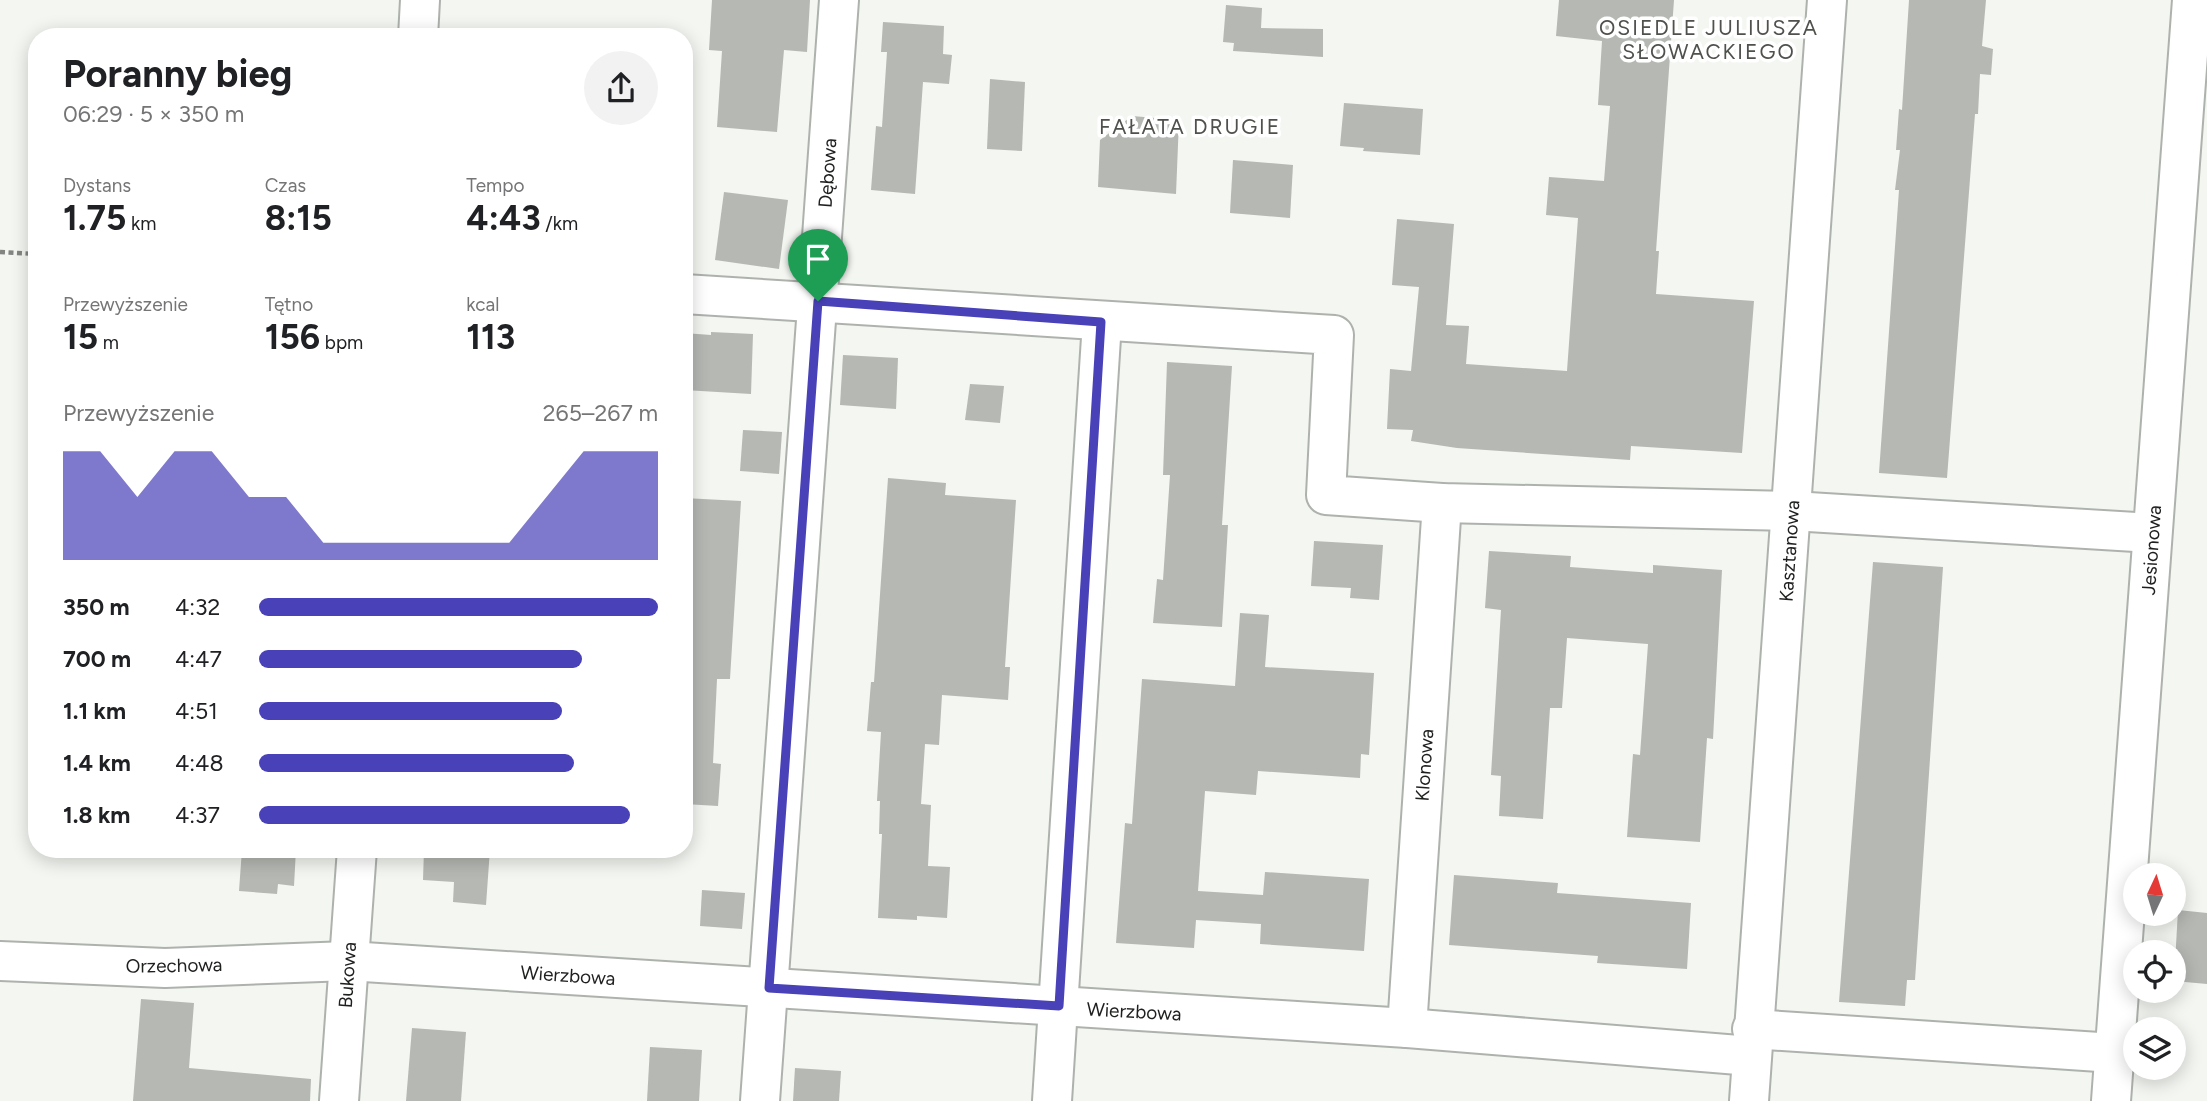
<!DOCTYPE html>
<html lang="pl">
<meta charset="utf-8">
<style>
:root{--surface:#fff;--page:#f2f2f2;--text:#202124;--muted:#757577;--accent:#4841b7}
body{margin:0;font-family:Figtree,sans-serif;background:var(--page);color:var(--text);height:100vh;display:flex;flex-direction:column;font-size:26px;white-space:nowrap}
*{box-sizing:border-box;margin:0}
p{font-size:23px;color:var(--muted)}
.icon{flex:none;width:38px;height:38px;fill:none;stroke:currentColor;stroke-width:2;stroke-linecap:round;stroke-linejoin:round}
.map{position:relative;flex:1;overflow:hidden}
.panel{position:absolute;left:28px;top:28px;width:665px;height:830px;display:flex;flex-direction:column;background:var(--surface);border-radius:28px;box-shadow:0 4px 18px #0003}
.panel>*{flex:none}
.needle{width:46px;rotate:4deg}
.tools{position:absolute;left:2123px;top:863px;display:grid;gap:14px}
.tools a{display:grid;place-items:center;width:63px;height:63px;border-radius:50%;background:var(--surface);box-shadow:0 4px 18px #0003;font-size:35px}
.pin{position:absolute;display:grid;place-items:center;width:60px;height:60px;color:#fff;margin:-72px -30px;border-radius:50% 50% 50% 0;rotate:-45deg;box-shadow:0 0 7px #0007}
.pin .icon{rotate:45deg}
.round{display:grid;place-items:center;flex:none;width:74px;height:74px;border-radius:37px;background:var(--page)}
.overview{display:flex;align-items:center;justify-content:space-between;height:119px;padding:0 35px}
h1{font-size:38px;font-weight:700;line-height:52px}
.figures{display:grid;grid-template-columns:repeat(3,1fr);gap:10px;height:119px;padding:7px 35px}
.figures div{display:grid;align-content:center}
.figures b{font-size:35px;font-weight:700}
.figures small{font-size:19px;font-weight:400}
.figures p{font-size:19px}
.chart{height:196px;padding:14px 35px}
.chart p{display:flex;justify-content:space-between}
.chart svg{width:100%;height:126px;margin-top:7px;fill:var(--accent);opacity:.7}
ul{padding:0 35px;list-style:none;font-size:23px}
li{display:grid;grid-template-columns:112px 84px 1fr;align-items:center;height:52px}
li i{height:18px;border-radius:9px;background:var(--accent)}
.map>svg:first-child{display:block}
.building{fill:#b5b8b3}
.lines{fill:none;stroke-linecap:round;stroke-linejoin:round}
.minor-casing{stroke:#aeb2ad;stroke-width:42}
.path{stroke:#838582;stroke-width:4.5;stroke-dasharray:5 3.5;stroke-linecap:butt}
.minor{stroke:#fff;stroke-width:38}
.route-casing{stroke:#fff;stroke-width:14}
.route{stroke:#4841b7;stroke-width:9}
.labels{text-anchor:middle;stroke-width:7;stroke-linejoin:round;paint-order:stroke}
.street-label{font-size:19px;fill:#1e201e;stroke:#fff}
.neighbourhood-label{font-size:21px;letter-spacing:2px;fill:#4e514c;stroke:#fff}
</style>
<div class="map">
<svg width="2207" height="1101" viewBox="0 0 2207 1101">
<rect width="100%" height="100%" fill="#f3f6f1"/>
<g class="building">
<polygon points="712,0 810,0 807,52 784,50 777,132 717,127 722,51 709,50"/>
<polygon points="1559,0 1674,0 1656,251 1659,251 1656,294 1754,301 1742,453 1631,446 1630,460 1457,448 1411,441 1413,430 1387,429 1390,369 1411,371 1419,287 1392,285 1397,219 1454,224 1446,325 1469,326 1466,364 1567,371 1578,218 1546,215 1549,177 1604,181 1610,106 1598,105 1602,41 1556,36"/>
<polygon points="1909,0 1986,0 1982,46 1993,49 1991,75 1980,74 1978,114 1975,114 1947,478 1879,473 1899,190 1895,190 1900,150 1896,150 1899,109 1902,110"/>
<polygon points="1226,5 1262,8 1261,28 1323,29 1323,57 1233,51 1234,43 1223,42"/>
<polygon points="883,22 944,26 943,54 952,55 949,84 923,82 915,194 871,190 876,126 882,127 887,52 881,52"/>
<polygon points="990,79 1025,82 1022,151 987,149"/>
<polygon points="1344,103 1423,109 1420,155 1363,151 1364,148 1340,146"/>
<polygon points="1132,116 1179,120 1176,194 1098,187 1100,140"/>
<polygon points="1233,160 1293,165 1290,218 1230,213"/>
<polygon points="724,192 788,200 779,269 715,260"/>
<polygon points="711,332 753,334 751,394 684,390 684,333 711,335"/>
<polygon points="843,355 898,358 896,409 840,405"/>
<polygon points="1167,362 1232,366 1222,525 1228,525 1222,627 1153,623 1157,579 1163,580 1170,475 1163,475"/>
<polygon points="970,384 1004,386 1000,423 965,420"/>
<polygon points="743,430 782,432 779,474 740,471"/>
<polygon points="888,478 946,483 945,495 1016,500 1005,667 1010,667 1008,700 942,695 939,745 925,744 921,804 931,805 928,866 950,867 947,918 917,916 917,920 878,918 882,834 879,834 880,801 877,801 881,732 867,731 871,682 874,682"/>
<polygon points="684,498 741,501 730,679 717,679 713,763 721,764 718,806 684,804"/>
<polygon points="1314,541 1383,545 1379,600 1350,598 1351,588 1311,586"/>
<polygon points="1489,551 1571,556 1570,567 1653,573 1653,565 1722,570 1713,739 1707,738 1700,842 1627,837 1633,754 1640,755 1648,644 1567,638 1562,708 1550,708 1543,819 1499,816 1501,776 1491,775 1501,610 1485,608"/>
<polygon points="1873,562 1943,567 1915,980 1907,980 1905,1006 1839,1002"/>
<polygon points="1240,613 1269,615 1265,667 1374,673 1369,755 1361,754 1360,778 1258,771 1256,795 1205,791 1198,891 1263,895 1265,872 1369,879 1364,951 1260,944 1261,924 1196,920 1194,948 1116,943 1125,823 1132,824 1142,679 1235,686"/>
<polygon points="242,849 296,849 294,886 278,884 277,894 239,891"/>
<polygon points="424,849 490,849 486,905 453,902 454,882 423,880"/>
<polygon points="1454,875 1558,883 1557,893 1691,903 1687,969 1597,963 1598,956 1449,945"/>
<polygon points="702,890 745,893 742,929 700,926"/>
<polygon points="2178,910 2207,913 2207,984 2174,981"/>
<polygon points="141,999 194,1003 189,1068 311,1079 310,1101 133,1101"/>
<polygon points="412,1028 466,1032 461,1101 406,1101"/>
<polygon points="650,1047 702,1050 699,1101 647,1101"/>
<polygon points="795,1068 841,1071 839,1101 793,1101"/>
</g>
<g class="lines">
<g class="minor-casing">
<g id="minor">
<polyline points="418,37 420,0"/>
<polyline points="684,294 1334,335 1326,495 1442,503 1792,511 2152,533"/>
<polyline points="0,961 165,968 348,961 1407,1028 1751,1056"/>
<polyline points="1407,1028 1442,503"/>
<polyline points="1752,1029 2114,1053"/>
<polyline points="339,1101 357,849"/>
<polyline points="760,1101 839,0"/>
<polyline points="1052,1101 1102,322"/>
<polyline points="1749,1101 1827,0"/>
<polyline points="2111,1101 2192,0"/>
</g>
</g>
<polyline class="path" points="0,252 37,254"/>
<use href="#minor" class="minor"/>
</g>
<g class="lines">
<g class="route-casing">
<polygon id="route" points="818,301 1101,322 1059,1006 769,988"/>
</g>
<use href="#route" class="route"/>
</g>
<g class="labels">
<g class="street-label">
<text transform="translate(827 173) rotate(-86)" y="7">Dębowa</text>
<text transform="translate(2151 550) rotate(-86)" y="7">Jesionowa</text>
<text transform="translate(1789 551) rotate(-86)" y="7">Kasztanowa</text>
<text transform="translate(1424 765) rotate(-86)" y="7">Klonowa</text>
<text transform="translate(174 965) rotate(-1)" y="7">Orzechowa</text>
<text transform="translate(347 975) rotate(-86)" y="7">Bukowa</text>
<text transform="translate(568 975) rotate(4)" y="7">Wierzbowa</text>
<text transform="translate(1134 1011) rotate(3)" y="7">Wierzbowa</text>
</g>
<g class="neighbourhood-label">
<text x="1709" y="35">OSIEDLE JULIUSZA<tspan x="1709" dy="24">SŁOWACKIEGO</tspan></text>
<text x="1190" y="134">FAŁATA DRUGIE</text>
</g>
</g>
</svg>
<div class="tools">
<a><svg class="needle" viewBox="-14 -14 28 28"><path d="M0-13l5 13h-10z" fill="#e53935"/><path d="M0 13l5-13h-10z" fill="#757577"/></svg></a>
<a><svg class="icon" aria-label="locate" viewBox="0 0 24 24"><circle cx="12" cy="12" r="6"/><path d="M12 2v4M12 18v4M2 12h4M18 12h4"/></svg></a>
<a><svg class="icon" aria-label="layers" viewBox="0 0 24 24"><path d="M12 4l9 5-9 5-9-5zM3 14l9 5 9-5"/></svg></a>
</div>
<div class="pin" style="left:818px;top:301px;background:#1e9e55"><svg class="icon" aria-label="arrive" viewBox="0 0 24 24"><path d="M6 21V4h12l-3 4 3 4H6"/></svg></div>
<section class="panel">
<div class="overview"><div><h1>Poranny bieg</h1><p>06:29 · 5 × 350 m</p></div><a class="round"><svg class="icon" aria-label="share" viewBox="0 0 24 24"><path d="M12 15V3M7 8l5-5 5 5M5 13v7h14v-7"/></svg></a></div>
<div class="figures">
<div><p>Dystans</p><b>1.75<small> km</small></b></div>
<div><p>Czas</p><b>8:15</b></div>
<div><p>Tempo</p><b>4:43<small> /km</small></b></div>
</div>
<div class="figures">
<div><p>Przewyższenie</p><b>15<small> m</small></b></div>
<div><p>Tętno</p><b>156<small> bpm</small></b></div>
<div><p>kcal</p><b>113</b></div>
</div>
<div class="chart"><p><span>Przewyższenie</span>265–267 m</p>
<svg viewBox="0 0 160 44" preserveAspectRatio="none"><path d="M0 44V6L10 6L20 22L30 6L40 6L50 22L60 22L70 38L80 38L90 38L100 38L110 38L120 38L130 22L140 6L150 6L160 6V44z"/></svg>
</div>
<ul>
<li><b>350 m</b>4:32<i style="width:100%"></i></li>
<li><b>700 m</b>4:47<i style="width:81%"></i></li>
<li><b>1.1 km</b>4:51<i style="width:76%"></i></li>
<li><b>1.4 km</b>4:48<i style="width:79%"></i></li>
<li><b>1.8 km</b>4:37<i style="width:93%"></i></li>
</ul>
</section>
</div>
